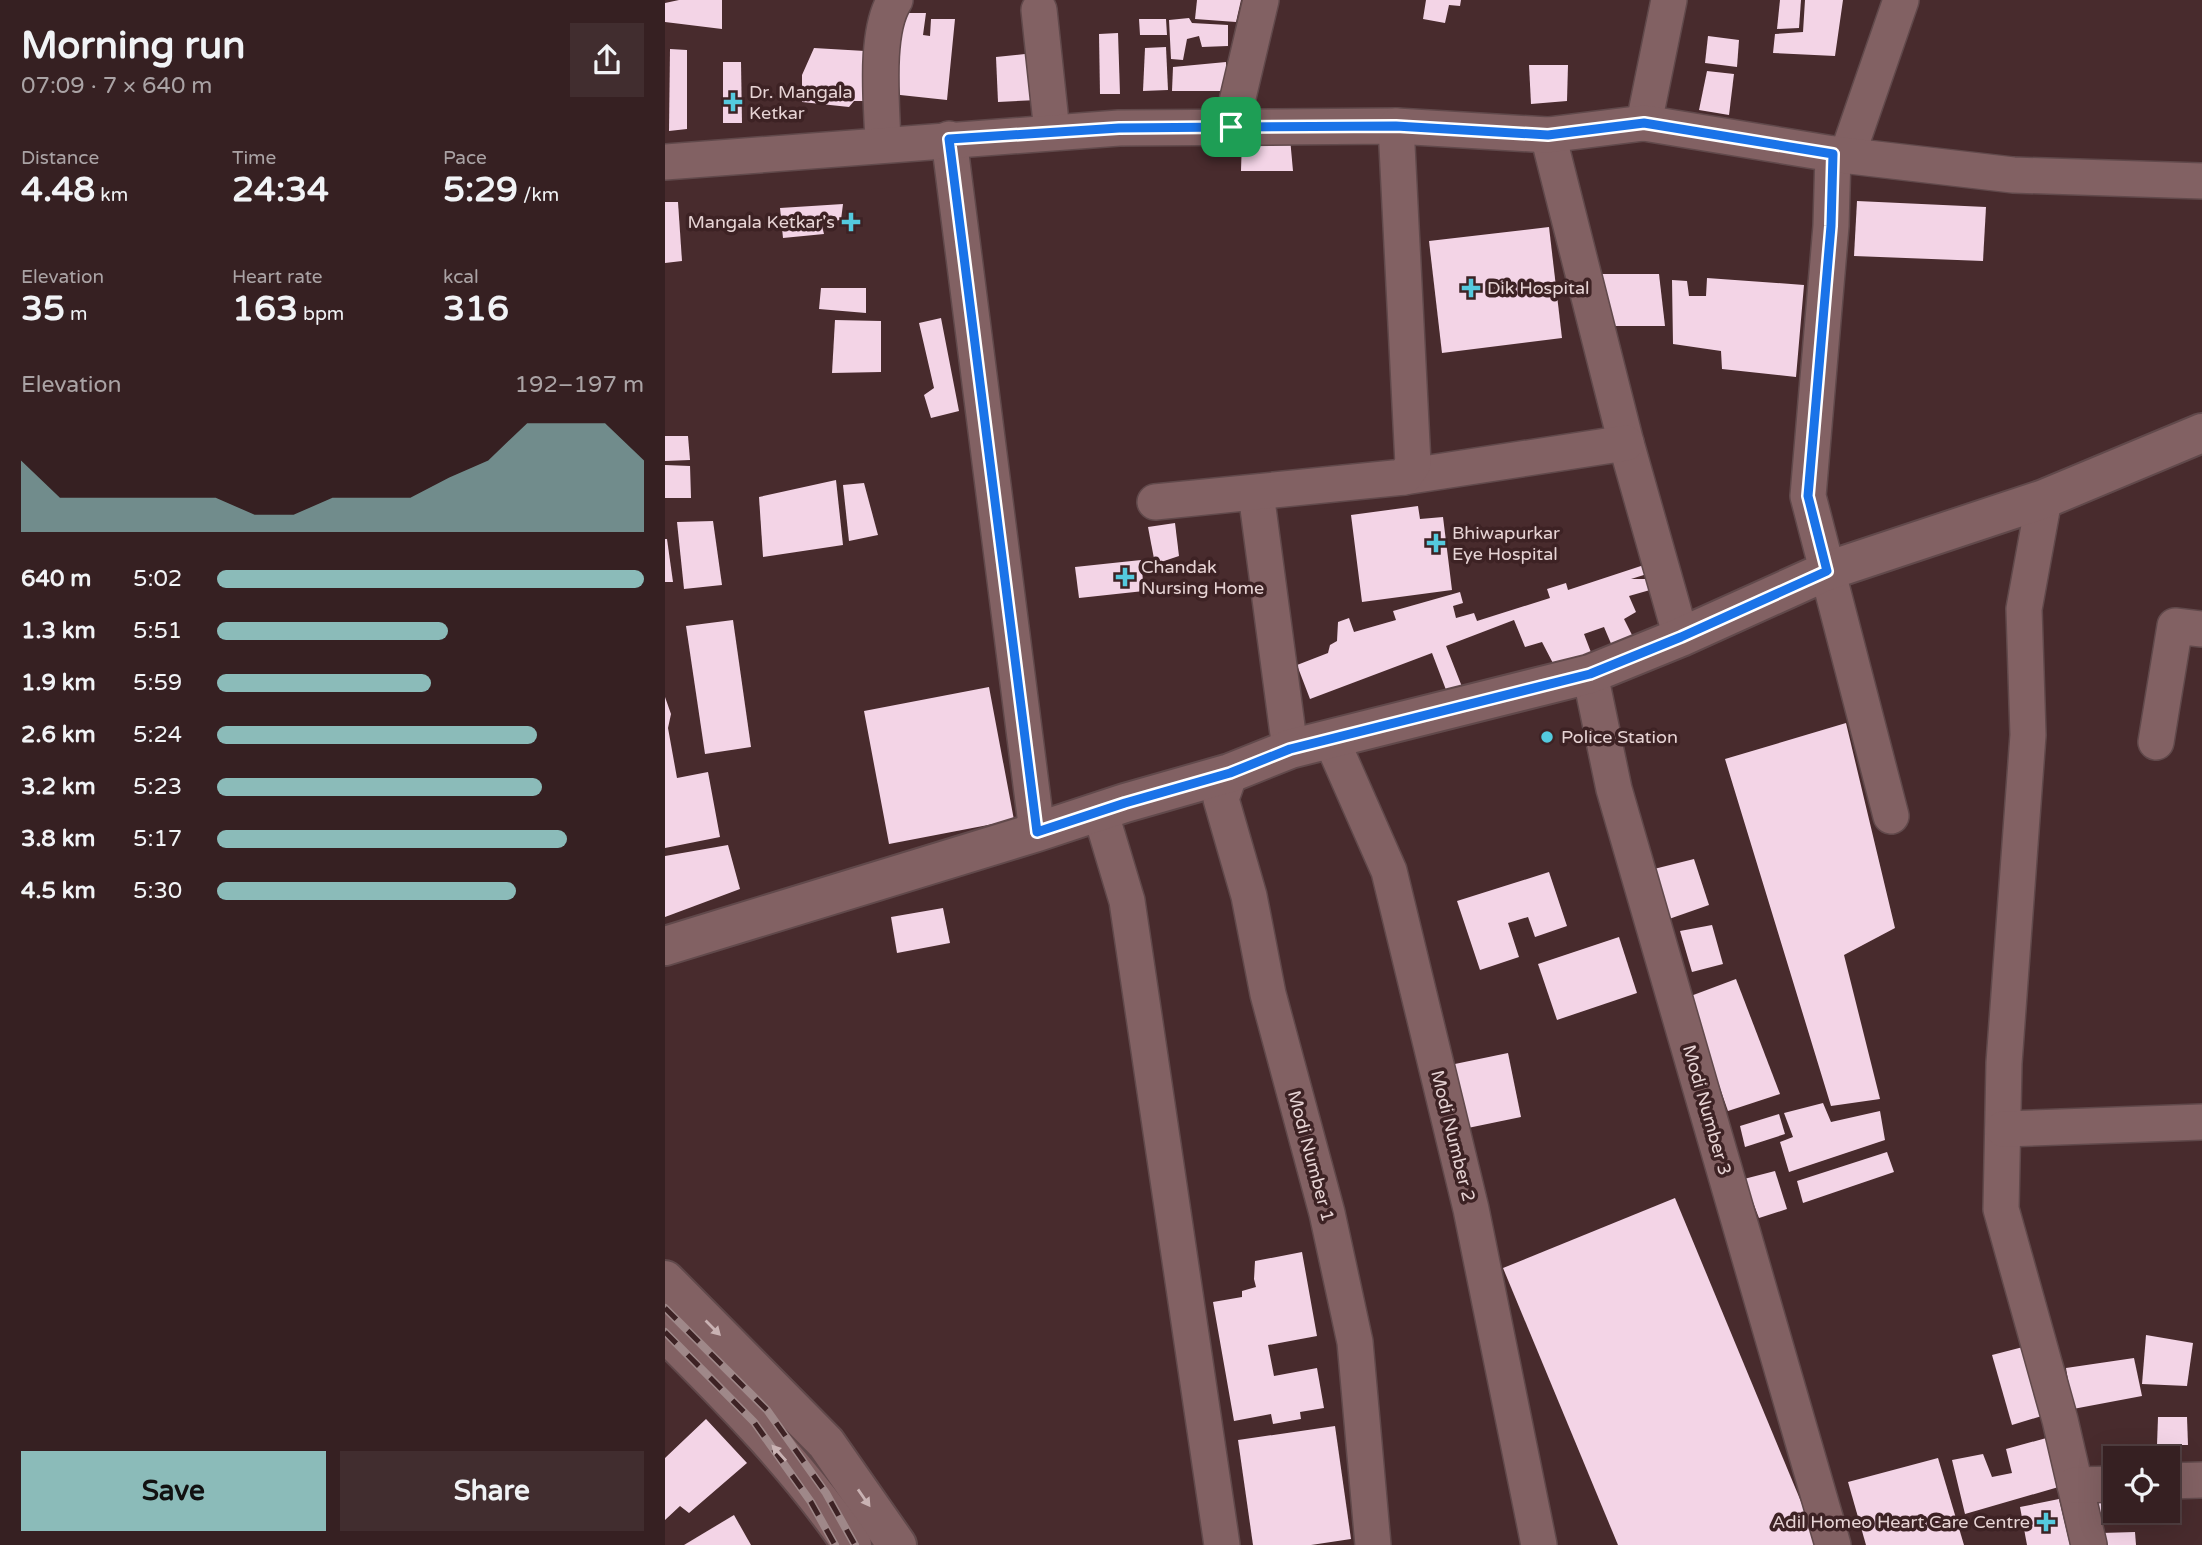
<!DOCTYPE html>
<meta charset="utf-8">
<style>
:root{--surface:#362022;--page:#412d2f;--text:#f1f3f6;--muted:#aaa3a5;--line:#503e40;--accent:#8bbbb9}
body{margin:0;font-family:"Varela Round",sans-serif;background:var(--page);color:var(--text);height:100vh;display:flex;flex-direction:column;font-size:26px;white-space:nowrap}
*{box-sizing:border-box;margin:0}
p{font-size:23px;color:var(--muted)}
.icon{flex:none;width:38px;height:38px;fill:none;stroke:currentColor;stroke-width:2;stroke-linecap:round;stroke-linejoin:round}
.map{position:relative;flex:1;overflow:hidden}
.drawer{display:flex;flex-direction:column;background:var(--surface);width:665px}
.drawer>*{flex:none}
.buttons{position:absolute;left:1438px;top:1446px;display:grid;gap:14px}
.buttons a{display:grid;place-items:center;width:77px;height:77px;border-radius:0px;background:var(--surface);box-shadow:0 7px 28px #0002,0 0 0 2px var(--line);font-size:35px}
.pin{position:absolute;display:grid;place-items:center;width:60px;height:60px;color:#fff;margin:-30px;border-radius:14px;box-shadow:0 4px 10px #0006}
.round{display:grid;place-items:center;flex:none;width:74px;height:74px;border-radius:0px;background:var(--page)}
.overview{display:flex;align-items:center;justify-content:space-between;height:119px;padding:0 21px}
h1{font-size:38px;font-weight:700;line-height:52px}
.metrics{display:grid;grid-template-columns:repeat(3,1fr);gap:10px;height:119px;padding:7px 21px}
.metrics div{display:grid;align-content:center}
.metrics b{font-size:35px;font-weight:700}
.metrics small{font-size:19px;font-weight:400}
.metrics p{font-size:19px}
.chart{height:196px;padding:14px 21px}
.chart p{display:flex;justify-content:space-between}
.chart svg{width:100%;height:126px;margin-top:7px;fill:var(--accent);opacity:.7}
.primary-button{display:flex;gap:14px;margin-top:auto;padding:14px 21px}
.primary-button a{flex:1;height:80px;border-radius:0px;background:var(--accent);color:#111;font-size:28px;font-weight:700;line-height:80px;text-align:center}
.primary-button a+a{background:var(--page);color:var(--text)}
ul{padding:0 21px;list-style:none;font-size:23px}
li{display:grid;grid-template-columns:112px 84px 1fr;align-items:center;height:52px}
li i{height:18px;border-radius:9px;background:var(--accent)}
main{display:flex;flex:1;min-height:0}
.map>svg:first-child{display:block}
.building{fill:#f3d4e6}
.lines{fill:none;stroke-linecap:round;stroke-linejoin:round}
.minor-casing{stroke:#61494b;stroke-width:38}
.tertiary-casing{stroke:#61494b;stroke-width:42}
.minor{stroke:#826163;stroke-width:35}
.tertiary{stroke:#826163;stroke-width:38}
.rail-casing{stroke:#9f8889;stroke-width:8}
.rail{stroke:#3d2224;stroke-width:5;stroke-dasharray:16;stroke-linecap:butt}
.oneway{fill:#c9b2b3}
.route-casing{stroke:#fff;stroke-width:14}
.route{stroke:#1a73e8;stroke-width:9}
.poi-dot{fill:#54cade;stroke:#3d2224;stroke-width:2.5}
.labels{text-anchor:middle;stroke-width:7;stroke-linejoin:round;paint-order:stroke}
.poi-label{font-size:18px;fill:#e7d4d5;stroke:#3d2224;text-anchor:start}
.street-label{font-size:18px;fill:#e7d4d5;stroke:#3d2224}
</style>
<main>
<section class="drawer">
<div class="overview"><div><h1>Morning run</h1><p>07:09 · 7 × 640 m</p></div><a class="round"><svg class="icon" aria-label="share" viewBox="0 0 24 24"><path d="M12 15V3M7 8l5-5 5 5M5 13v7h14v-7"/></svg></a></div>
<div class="metrics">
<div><p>Distance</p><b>4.48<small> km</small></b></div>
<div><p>Time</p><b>24:34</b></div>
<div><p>Pace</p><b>5:29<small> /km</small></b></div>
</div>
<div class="metrics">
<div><p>Elevation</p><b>35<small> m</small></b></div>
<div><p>Heart rate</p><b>163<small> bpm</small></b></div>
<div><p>kcal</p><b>316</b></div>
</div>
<div class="chart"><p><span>Elevation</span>192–197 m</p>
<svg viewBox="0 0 160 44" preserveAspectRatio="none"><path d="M0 44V19L10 32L20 32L30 32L40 32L50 32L60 38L70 38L80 32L90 32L100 32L110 25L120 19L130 6L140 6L150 6L160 19V44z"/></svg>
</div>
<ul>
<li><b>640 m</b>5:02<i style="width:100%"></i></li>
<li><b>1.3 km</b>5:51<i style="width:54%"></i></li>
<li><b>1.9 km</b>5:59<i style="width:50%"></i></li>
<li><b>2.6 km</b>5:24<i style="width:75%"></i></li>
<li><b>3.2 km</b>5:23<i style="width:76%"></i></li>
<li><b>3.8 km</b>5:17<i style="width:82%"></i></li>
<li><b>4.5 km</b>5:30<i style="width:70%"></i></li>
</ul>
<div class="primary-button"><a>Save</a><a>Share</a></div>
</section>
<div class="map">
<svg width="1537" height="1545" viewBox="0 0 1537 1545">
<rect width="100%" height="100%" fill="#482b2d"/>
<g class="building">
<polygon points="14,0 57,0 57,29 0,22 0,3"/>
<polygon points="532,0 576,0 571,22 530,19"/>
<polygon points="761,0 796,0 795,6 784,5 780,23 758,19"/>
<polygon points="1115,0 1136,0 1134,28 1112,29"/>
<polygon points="1140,0 1178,0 1170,56 1108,53 1110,34 1138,32"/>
<polygon points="240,13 261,13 258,35 265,36 266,19 290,19 282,100 226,94"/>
<polygon points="524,18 527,23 563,25 563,46 537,47 534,36 522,39 518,60 506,59 504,20"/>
<polygon points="474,19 501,19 502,35 475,35"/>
<polygon points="453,33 455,94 435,94 434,34"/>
<polygon points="1043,36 1074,40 1072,67 1040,63"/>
<polygon points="501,47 503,90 478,91 480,48"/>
<polygon points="149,48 200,51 206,101 189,101 184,107 137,102 137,75"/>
<polygon points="5,49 22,50 22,129 4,131"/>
<polygon points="369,53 373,100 333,102 331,57"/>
<polygon points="58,62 76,62 77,123 58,123"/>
<polygon points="561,62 561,91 507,91 508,67"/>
<polygon points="864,65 903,65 902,101 866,104"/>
<polygon points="1042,71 1069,74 1064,115 1034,110"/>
<polygon points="577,137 625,138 628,171 576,171"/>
<polygon points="1192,201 1321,207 1318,261 1189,256"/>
<polygon points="0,202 13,202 17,261 0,263"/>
<polygon points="178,204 176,220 156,222 159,234 118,238 115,208"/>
<polygon points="884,227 897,338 777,353 764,241"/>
<polygon points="934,274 994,274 1000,326 945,326"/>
<polygon points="1042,278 1139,285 1131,377 1057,369 1056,351 1008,344 1007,280 1022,281 1024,296 1041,296"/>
<polygon points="156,288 201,288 201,313 154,309"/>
<polygon points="276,318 294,411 266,418 259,395 269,388 254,323"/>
<polygon points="170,320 216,321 216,372 167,373"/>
<polygon points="0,436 23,436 25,460 0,461"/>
<polygon points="0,465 25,466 26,498 0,498"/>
<polygon points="171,480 178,545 98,557 94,497"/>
<polygon points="199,483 213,535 184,541 178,485"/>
<polygon points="753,506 755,519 778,517 787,590 697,602 686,515"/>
<polygon points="48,521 57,585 19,589 12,522"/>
<polygon points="510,523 514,556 490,564 483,527"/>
<polygon points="0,539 2,539 8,582 0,582"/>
<polygon points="476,560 479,591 414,598 410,567"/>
<polygon points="979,565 982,574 966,579 987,579 992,588 964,596 971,612 959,619 972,645 950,653 939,627 919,634 927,655 892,671 877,642 860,647 849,620 781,646 801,697 786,703 767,653 645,699 632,665 663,653 665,645 672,641 673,622 684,618 689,632 731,620 728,611 795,592 798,603 788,606 791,618 809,613 812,621 885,598 882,589 901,583 903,590"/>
<polygon points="68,620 86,747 40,754 21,626"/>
<polygon points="324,687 349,820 224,844 199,711"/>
<polygon points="0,697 6,714 3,728 12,778 43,772 55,837 0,848"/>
<polygon points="1181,723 1230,928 1179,955 1215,1099 1166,1106 1060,759"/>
<polygon points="63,845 75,889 0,917 0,856"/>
<polygon points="1029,859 1044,905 1004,919 989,869"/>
<polygon points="884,872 902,926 870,937 863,917 843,923 854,957 815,970 792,901"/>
<polygon points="278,908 285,943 232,953 226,917"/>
<polygon points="1047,925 1058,964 1027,972 1015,931"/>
<polygon points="954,937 972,993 892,1020 873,964"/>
<polygon points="1071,979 1115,1094 1063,1111 1023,997"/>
<polygon points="843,1053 856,1117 798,1129 785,1065"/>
<polygon points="1158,1103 1166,1122 1215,1111 1220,1140 1124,1172 1115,1142 1128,1137 1119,1113"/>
<polygon points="1114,1114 1120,1134 1080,1147 1075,1126"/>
<polygon points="1222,1152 1229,1172 1138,1203 1132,1181"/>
<polygon points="1110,1171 1122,1209 1094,1218 1079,1179"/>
<polygon points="1010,1198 1154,1545 953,1545 838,1268"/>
<polygon points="637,1252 652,1336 603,1345 609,1376 652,1368 659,1408 635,1412 636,1419 608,1424 606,1414 569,1421 548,1302 577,1297 577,1291 591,1287 589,1279 590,1261"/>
<polygon points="1481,1335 1528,1343 1522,1386 1477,1384"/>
<polygon points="1358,1347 1380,1415 1347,1425 1327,1355"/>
<polygon points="1469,1358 1477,1396 1408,1409 1401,1368"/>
<polygon points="1493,1417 1522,1417 1523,1445 1492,1445"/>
<polygon points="41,1419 82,1463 24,1513 15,1506 0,1520 0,1458"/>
<polygon points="670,1426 686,1539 646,1545 588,1545 573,1440"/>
<polygon points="1385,1437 1397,1486 1300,1514 1287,1460 1318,1454 1327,1477 1347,1473 1341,1449"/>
<polygon points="1273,1458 1299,1545 1201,1545 1183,1482"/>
<polygon points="1451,1490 1451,1510 1503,1510 1503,1496 1506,1496 1507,1517 1435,1524 1431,1491"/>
<polygon points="1394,1499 1405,1545 1362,1545 1355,1507"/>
<polygon points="69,1515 86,1545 19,1545"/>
<polygon points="1470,1532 1471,1545 1437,1545 1436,1533"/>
</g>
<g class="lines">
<g class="minor-casing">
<g id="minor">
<polyline points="374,10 387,132"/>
<polyline points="979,123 1004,0"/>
<polyline points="566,127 596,0"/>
<polyline points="883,135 961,443 1016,637"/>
<polyline points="284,139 372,832"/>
<path d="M218 144C217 105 209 32 230 0"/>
<polyline points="1168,154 1166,226 1143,496 1226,816"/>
<polyline points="1182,156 1236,0"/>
<polyline points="0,162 454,128 731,126 883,135 979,123 1168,154 1348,175 1537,181"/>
<polyline points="739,477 961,443"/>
<polyline points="591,493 625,749"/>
<polyline points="1379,499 1359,609 1363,735 1339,1063 1336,1209 1395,1420 1424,1545"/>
<polyline points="490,502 739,477 748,464 731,126"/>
<polyline points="925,674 949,789 1168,1545"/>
<polyline points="666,739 724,871 806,1209 874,1545"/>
<polyline points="1491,742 1510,626 1537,629"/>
<polyline points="565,773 556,799 584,896 603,994 662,1213 690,1342 708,1545"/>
<polyline points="435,811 462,901 557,1545"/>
<polyline points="1338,1129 1537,1122"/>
<polyline points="1503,1481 1537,1480"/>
<polyline points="1410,1485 1451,1484"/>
</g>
</g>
<g class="tertiary-casing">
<g id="tertiary">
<polyline points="0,946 372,832 460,803 565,773 625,749 925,674 1016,637 1162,571 1379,499 1537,433"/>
<polyline points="0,1280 161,1443 232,1545"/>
<path d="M0 1332C67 1399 134 1467 187 1545"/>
</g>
</g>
<use href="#minor" class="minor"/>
<use href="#tertiary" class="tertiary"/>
<g class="rail-casing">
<g id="rail">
<polyline points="0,1308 102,1410 161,1493 190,1545"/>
<polyline points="0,1332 89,1422 146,1502 170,1545"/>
</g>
</g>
<use href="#rail" class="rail"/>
</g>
<defs><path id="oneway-solid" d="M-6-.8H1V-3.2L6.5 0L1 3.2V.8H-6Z" transform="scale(1.75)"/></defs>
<g class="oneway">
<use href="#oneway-solid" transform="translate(48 1328) rotate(45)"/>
<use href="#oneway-solid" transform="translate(114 1453) rotate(-132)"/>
<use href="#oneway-solid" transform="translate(199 1498) rotate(55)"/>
</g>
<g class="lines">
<g class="route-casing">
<polygon id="route" points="979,123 1168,154 1166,226 1143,496 1162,571 1016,637 925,674 625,749 565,773 460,803 372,832 284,139 454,128 566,127 731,126 883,135"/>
</g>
<use href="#route" class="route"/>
</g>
<g class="poi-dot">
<path d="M64.5 91.5h7v7h7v7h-7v7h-7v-7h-7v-7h7z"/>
<path d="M182.5 211.5h7v7h7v7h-7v7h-7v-7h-7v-7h7z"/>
<path d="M802.5 277.5h7v7h7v7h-7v7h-7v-7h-7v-7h7z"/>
<path d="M767.5 532.5h7v7h7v7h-7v7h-7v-7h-7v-7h7z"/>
<path d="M456.5 566.5h7v7h7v7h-7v7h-7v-7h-7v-7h7z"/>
<circle cx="882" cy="737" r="7"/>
<path d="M1377.5 1511.5h7v7h7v7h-7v7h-7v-7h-7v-7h7z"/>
</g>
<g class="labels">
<g class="poi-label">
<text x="84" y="98">Dr. Mangala<tspan x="84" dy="21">Ketkar</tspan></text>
<text x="170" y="228" text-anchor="end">Mangala Ketkar's</text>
<text x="822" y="294">Dik Hospital</text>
<text x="787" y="539">Bhiwapurkar<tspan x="787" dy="21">Eye Hospital</tspan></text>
<text x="476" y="573">Chandak<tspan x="476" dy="21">Nursing Home</tspan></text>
<text x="896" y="743">Police Station</text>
<text x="1365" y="1528" text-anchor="end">Adil Homeo Heart Care Centre</text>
</g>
<g class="street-label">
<text transform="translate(1042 1110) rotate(74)" y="6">Modi Number 3</text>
<text transform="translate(788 1136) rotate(76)" y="6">Modi Number 2</text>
<text transform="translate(646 1156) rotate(75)" y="6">Modi Number 1</text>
</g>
</g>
</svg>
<div class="buttons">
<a><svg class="icon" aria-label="locate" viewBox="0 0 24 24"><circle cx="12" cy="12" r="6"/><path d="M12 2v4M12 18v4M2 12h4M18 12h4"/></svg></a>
</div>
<div class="pin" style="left:566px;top:127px;background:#1e9e55"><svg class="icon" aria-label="arrive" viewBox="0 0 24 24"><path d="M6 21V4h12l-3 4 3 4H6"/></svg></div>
</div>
</main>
